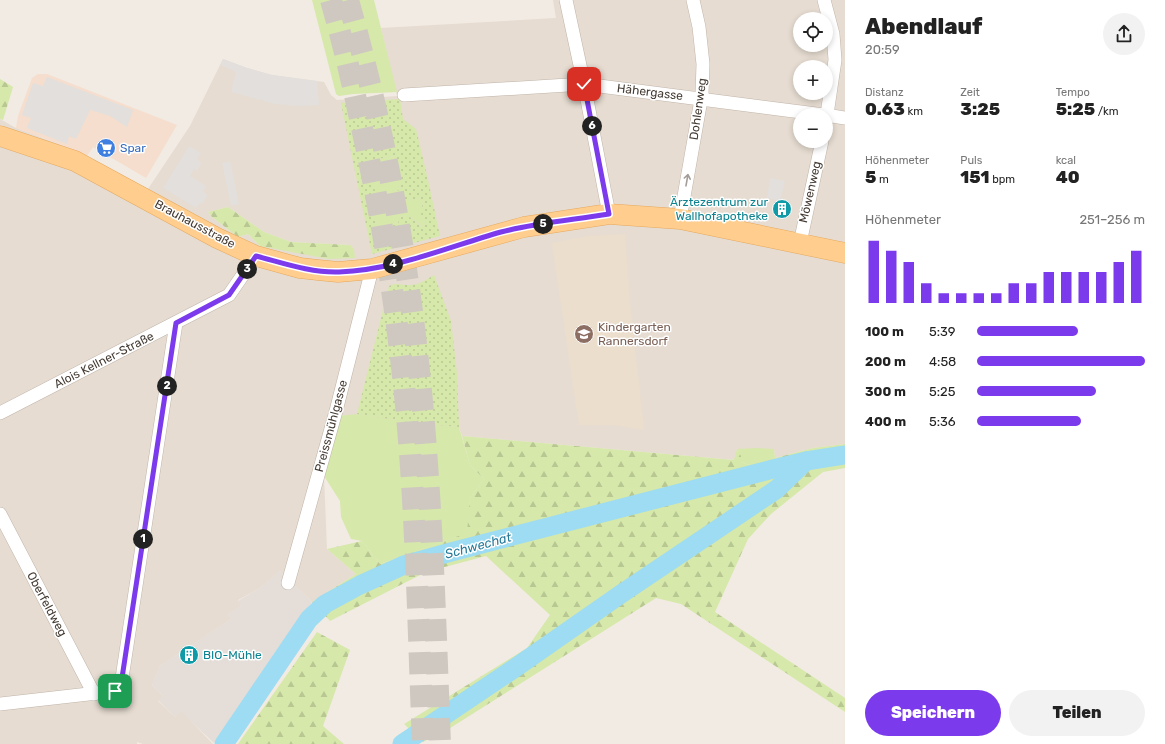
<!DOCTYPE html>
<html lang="de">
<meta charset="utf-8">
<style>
:root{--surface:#fff;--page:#f2f2f2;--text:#222;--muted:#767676;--accent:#7c3aed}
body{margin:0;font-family:Rubik,sans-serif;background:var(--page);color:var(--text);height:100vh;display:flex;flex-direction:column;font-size:15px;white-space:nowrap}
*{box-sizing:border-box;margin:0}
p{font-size:13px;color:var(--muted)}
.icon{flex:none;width:22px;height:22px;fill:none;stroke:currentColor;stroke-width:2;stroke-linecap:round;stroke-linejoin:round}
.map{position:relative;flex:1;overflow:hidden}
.drawer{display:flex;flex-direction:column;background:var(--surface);width:320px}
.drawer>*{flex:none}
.buttons{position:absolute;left:793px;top:12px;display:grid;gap:8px}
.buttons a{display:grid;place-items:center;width:40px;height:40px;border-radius:50%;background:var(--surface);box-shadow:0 2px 6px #0003;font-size:20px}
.pin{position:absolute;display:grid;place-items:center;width:34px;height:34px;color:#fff;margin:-17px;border-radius:8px;box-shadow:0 2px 6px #0006}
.km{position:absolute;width:20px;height:20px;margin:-10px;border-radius:50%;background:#222;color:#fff;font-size:11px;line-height:20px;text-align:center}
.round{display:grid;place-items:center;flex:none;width:42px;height:42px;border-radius:21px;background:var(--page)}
.summary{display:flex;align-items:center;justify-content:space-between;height:68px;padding:0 20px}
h1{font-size:22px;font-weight:800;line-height:30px}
.metrics{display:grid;grid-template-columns:repeat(3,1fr);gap:6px;height:68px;padding:4px 20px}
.metrics div{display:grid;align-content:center}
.metrics b{font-size:17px;font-weight:800}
.metrics small{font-size:11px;font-weight:400}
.metrics p{font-size:11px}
.chart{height:112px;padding:8px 20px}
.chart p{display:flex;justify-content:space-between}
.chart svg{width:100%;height:72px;margin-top:4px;stroke:var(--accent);stroke-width:6}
.button{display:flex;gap:8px;margin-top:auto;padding:8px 20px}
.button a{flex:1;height:46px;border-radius:24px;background:var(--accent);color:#fff;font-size:16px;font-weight:800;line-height:46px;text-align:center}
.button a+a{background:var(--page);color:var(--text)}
ul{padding:0 20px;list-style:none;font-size:13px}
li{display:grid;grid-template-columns:64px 48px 1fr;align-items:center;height:30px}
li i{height:10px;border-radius:5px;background:var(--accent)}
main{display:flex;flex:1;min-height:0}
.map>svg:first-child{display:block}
.residential{fill:#e6dcd1;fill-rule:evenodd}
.commercial{fill:#f5decd}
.industrial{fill:#e4ddd8}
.education{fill:#ecdecc}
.green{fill:#d6e8aa}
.forest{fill:url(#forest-firs)}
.park{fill:url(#park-dots);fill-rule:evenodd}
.parking{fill:#e2dfdc}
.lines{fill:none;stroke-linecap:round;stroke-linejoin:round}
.river{stroke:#9ddcf2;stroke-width:19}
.motorway-tunnel{stroke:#cfc8c0;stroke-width:22;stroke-dasharray:22 11;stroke-linecap:butt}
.minor-casing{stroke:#c1b4a9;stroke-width:14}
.primary-casing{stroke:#e6a85d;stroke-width:21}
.minor{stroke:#fff;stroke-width:13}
.primary{stroke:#ffce8f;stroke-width:20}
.oneway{stroke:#a29d99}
.route-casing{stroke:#fff;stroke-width:8}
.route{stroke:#7c3aed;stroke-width:5}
.labels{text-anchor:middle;stroke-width:3;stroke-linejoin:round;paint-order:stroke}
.street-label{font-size:12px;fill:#443b33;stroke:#fff}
.shop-label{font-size:12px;fill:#366cbe;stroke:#fff;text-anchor:start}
.culture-label{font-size:12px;fill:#0d838f;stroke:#fff;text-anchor:end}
.education-label{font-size:12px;fill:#785e54;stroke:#fff;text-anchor:start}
.water-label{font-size:13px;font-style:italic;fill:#267a9a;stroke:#fff}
</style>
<main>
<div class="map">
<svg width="845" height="744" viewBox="0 0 845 744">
<defs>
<pattern id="forest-firs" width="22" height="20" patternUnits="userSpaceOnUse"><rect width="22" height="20" fill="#d6e8aa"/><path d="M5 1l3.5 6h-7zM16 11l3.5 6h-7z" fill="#b9c893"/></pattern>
<pattern id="park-dots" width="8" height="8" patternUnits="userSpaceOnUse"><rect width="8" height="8" fill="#d6e8aa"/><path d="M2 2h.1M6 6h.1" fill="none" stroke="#b9c893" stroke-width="1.8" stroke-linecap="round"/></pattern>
</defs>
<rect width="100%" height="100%" fill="#f2ebe3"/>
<path class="residential" d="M553 0H845V444L813 448 775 458 774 449H737L735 460 462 436 459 427 324 476 327 549 356 574 312 602 280 571 260 588 238 600 241 606 228 614 231 619 160 666 152 685 163 696 158 701 175 717 181 711 213 744H143L137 742V744H0V119L16 128 64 146 148 189 190 126 223 59 247 68 272 75 324 82 331 95 337 100 397 96 381 28 556 18ZM800 19H826V45H800ZM800 67H826V93H800ZM800 115H826V141H800ZM228 207 264 232 291 242 350 245 260 246 248 234 238 237 212 217 208 212Z"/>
<polygon class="commercial" points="38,74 47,74 177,125 146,178 93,147 87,156 64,146 16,128 18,116 32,78"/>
<polygon class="industrial" points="280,571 312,602 278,648 214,743 181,712 175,717 158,700 163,696 152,685 160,666 231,619 228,614 241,606 238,601 260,588"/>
<polygon class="education" points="625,234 629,294 644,430 615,425 579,425 552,243 589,236"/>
<g class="green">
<polygon points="312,0 374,0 397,92 353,94 339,96 336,94"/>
<polygon points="394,156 401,190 375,195 368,161"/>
<path d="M420 198 423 202 421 214 425 223 424 227H422C416 221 410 214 401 216L398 223 392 225 387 232 380 236 378 235 375 210 378 207 387 210 401 207 404 201Z"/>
<polygon points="357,414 410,422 459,427 470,465 484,479 470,498 468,533 380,564 362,541 351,539 341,517 340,501 324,476 338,416"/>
<polygon points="845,444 845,468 823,472 813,448"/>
<path d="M758 448 774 449 775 458C764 468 754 467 741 462L737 449Z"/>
</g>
<g class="forest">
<polygon points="0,79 13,87 3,120 0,119"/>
<polygon points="228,207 264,232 291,242 350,245 354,249 355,258 329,259 260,246 248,234 238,237 212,217 208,212"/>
<path d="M462 436 734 460 737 449 741 456V462C754 467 764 468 775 458L813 448 823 472 771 514 748 539 715 612 845 698V712L681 604 656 598 447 730 423 742 404 724 527 648 550 615 486 556 426 572 330 621 312 602 356 574 327 549 362 541 380 564 467 533 470 498 484 479 470 465Z"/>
<polygon points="317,632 350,650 323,726 344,744 238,744"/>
</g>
<g class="park">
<path d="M400 99 403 119 416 129 428 180 440 236 372 254 341 103ZM393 156 401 190 376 195 368 161ZM420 198 423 202 421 214 425 223 424 227H421C415 221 410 214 401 216L398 223 392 225 387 232 379 236 378 235 375 210 378 207 387 210 401 207 404 201Z"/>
<path d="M434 275 451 321 457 373 459 427 410 422 357 414 389 286C397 282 400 285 408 285 417 286 426 280 434 275Z"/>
</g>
<g class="parking">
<polygon points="223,59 247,68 272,75 317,81 319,105 297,106 275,104 231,92 236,72 220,65"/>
<polygon points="47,77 133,110 127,127 110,116 90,110 76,139 69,136 67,144 27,128 31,118 22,115 33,83 43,86"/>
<polygon points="189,146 201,153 197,159 201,163 197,171 194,169 190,176 206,186 203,192 208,195 203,203 200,203 196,208 163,188"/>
<polygon points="230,161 239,204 231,206 222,163"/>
<polygon points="770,178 785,181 780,201 767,198"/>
</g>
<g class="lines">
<g class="river">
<polyline points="224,744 309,619 325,604 360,585 404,565 451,552 773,469 806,461 845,455"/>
<polyline points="402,744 515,668 621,594 777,489 806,461"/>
</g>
<g class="motorway-tunnel">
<path d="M331 0C343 42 353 85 362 128 386 235 402 344 410 453 417 550 419 647 423 744"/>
<path d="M348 0C382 121 406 246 419 371 432 495 435 619 440 744"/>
</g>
<g class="minor-casing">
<g id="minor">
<polyline points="566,0 584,84 609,214"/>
<polyline points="824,0 833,34 835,60 826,121"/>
<polyline points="404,95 584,84 824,115"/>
<polyline points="826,115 845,118"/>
<polyline points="680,219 702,94 703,64 699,27 693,0"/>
<polyline points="800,243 822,141"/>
<polyline points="0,413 229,295 256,256"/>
<polyline points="0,514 94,694"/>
<polyline points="288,583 336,411 372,269"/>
<polyline points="0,704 115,691 122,678 176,323"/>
</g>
</g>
<g class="primary-casing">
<polyline id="primary" points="0,136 75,161 217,238 256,256 300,268 318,270 338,272 372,269 524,227 609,214 680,219 845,253"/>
</g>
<use href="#minor" class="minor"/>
<use href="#primary" class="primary"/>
</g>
<defs><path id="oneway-shaft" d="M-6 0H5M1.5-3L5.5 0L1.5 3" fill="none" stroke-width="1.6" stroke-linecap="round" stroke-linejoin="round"/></defs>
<use class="oneway" href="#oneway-shaft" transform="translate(687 180) rotate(-80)"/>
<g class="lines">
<g class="route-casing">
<path id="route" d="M115 691 122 678 176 323 229 295 256 256C283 263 311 273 339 272 395 270 448 247 501 232 536 223 573 220 609 214L584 84"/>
</g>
<use href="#route" class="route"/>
</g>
<defs>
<g id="supermarket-disc" transform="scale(1)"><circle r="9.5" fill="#3f7fe0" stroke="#fff"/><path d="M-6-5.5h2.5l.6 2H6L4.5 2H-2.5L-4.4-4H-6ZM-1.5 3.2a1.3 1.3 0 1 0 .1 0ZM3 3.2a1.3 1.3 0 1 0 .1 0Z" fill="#fff"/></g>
<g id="building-disc" transform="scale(1)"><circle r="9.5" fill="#0f9aa8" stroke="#fff"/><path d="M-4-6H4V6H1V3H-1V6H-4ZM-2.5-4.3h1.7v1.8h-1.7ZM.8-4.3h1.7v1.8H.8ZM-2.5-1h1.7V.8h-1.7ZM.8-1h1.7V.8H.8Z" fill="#fff"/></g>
<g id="school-disc" transform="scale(1)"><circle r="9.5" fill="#8d6e63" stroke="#fff"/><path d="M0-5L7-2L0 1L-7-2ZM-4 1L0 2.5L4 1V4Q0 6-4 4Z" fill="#fff"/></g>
</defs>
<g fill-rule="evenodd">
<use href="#supermarket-disc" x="106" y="148"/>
<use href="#building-disc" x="782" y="209"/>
<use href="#school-disc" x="584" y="334"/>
<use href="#building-disc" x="189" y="655"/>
</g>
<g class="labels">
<g class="street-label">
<text transform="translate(650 92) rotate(7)" y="4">Hähergasse</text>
<text transform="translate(698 109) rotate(-82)" y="4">Dohlenweg</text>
<text transform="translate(810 192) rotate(-77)" y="4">Möwenweg</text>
<text transform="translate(195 224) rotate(28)" y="4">Brauhausstraße</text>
<text transform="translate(104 360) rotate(-27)" y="4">Alois Kellner-Straße</text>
<text transform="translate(331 426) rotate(-75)" y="4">Preissmühlgasse</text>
<text transform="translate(47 604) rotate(62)" y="4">Oberfeldweg</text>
</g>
<g class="shop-label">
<text x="120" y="152">Spar</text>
</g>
<g class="culture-label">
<text x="768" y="206">Ärztezentrum zur<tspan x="768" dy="14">Wallhofapotheke</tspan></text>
<text x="203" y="659" text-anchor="start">BIO-Mühle</text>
</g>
<g class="education-label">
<text x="598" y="331">Kindergarten<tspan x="598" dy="14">Rannersdorf</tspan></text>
</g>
<g class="water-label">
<text transform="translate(478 545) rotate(-15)" y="5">Schwechat</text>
</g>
</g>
</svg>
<div class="buttons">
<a><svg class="icon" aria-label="locate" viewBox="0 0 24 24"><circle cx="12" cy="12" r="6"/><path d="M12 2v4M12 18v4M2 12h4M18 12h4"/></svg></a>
<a>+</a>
<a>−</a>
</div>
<div class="pin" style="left:115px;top:691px;background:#1e9e55"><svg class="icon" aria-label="arrive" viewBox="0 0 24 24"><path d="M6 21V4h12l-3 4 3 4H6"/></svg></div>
<div class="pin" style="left:584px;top:84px;background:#d93025"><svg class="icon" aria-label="check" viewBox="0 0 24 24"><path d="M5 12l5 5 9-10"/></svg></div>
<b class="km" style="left:143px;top:539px">1</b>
<b class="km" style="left:167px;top:386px">2</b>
<b class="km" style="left:247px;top:269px">3</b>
<b class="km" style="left:393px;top:264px">4</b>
<b class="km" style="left:543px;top:224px">5</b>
<b class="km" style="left:592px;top:126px">6</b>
</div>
<section class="drawer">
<div class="summary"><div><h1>Abendlauf</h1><p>20:59</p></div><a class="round"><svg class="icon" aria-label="share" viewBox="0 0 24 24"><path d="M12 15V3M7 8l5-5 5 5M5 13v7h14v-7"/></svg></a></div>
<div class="metrics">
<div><p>Distanz</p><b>0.63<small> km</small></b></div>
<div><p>Zeit</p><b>3:25</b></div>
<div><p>Tempo</p><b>5:25<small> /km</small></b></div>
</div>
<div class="metrics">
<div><p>Höhenmeter</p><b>5<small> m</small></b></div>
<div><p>Puls</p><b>151<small> bpm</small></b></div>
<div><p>kcal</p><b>40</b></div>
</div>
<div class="chart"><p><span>Höhenmeter</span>251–256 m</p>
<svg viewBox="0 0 160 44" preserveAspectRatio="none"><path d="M5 44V6M15 44V12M25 44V19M35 44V32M45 44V38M55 44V38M65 44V38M75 44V38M85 44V32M95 44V32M105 44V25M115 44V25M125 44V25M135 44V25M145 44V19M155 44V12"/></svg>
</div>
<ul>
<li><b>100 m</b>5:39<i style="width:60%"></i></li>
<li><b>200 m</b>4:58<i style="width:100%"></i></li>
<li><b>300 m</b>5:25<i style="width:71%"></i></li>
<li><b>400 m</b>5:36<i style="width:62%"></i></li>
</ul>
<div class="button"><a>Speichern</a><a>Teilen</a></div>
</section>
</main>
